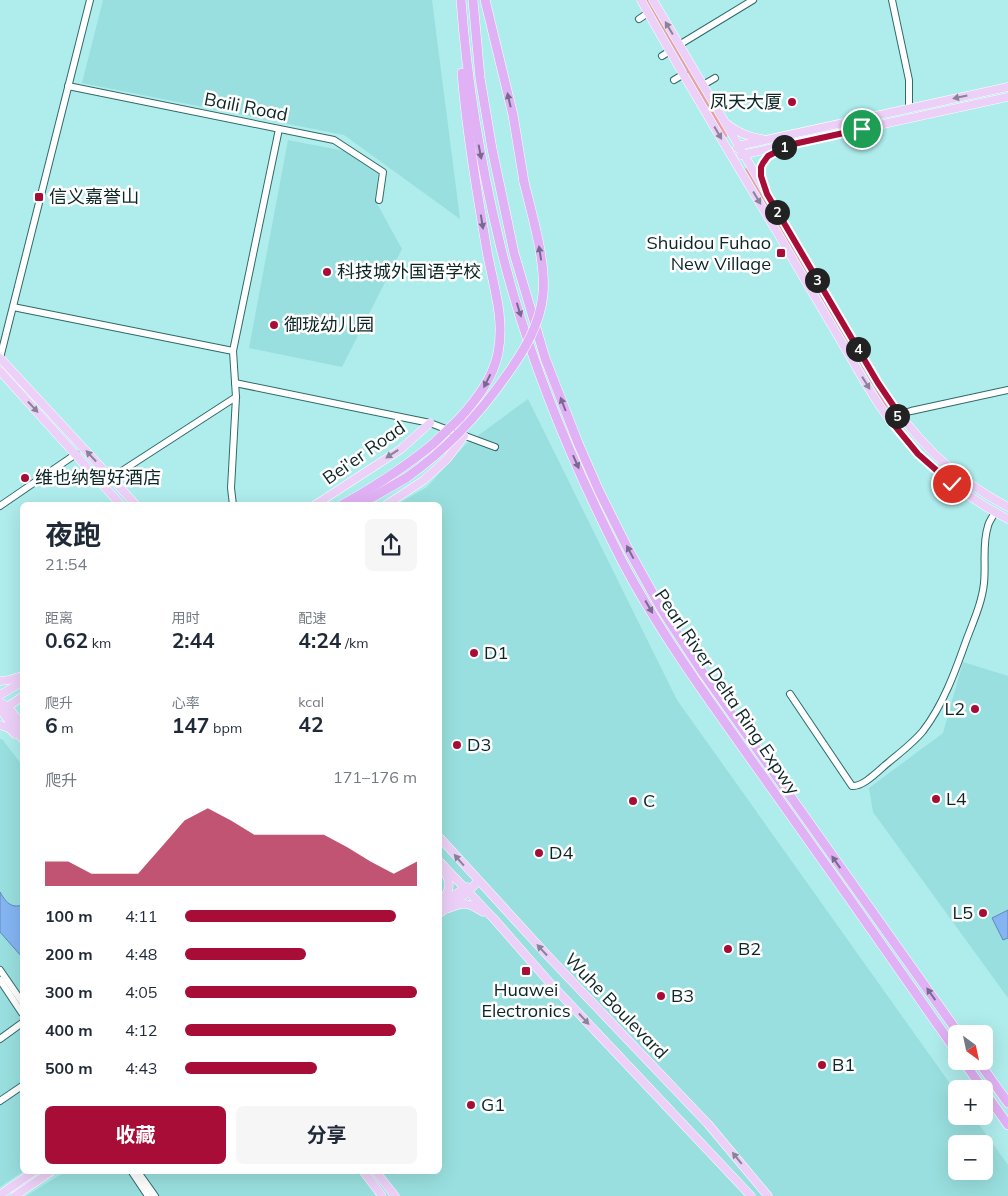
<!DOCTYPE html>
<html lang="zh">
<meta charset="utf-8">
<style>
:root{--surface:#fff;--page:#f6f6f7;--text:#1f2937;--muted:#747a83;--accent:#a70d37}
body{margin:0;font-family:Mulish,"Noto Sans SC",sans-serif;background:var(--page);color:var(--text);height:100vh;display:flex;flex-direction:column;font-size:19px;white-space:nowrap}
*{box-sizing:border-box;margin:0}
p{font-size:16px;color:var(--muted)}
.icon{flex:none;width:28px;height:28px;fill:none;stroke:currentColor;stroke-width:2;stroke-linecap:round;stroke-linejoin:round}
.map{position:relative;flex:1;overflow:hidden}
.drawer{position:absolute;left:20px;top:502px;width:422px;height:672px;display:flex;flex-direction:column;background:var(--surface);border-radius:8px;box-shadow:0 5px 20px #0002}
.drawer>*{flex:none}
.needle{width:32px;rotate:147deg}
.fabs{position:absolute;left:948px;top:1025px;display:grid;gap:10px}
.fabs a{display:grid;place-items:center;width:45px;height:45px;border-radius:8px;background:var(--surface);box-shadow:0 5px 20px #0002;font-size:25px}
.pin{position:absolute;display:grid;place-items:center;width:42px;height:42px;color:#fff;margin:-21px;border:2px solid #fff;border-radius:50%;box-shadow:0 1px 5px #0007}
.km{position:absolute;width:25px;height:25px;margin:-12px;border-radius:50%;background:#222;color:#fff;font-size:14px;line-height:25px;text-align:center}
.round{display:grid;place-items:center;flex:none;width:52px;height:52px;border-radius:8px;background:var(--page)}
.overview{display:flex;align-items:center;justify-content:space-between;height:85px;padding:0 25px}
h1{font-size:28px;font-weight:700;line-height:38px}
.figures{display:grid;grid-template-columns:repeat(3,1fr);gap:8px;height:85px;padding:5px 25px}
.figures div{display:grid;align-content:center}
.figures b{font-size:21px;font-weight:700}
.figures small{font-size:14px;font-weight:400}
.figures p{font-size:14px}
.chart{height:140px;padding:10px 25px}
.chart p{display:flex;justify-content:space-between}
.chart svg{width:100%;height:90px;margin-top:5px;fill:var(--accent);opacity:.7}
.button{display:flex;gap:10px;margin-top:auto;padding:10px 25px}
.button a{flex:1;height:58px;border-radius:8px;background:var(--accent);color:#fff;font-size:20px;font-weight:700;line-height:58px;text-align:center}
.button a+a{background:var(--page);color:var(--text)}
ul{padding:0 25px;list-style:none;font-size:16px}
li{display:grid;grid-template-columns:80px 60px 1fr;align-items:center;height:38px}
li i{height:12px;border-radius:6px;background:var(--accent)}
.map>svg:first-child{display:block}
.built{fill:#99dfdf;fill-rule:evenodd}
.green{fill:#eba0a5}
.water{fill:#84b4f2;stroke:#6089b4}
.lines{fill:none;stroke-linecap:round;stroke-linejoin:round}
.minor-casing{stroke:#306a6b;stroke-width:8}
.major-casing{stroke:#fff;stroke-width:9}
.highway-casing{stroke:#fff;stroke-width:10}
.minor{stroke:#fff;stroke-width:6}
.major{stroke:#ecd0f8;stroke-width:8}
.highway{stroke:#e0b1f4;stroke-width:9}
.highway-bridge-casing{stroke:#fff;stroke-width:10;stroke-linecap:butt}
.highway-bridge{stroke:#e0b1f4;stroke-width:9}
.oneway{fill:#878399}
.oneway2{fill:#766b8c}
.route-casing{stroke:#fff;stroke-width:10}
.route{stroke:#a70d37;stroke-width:6}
.poi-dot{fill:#a70d37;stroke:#fff;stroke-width:2}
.labels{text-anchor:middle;stroke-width:5;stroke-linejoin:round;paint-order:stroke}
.poi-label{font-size:18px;fill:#0c2525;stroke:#fff;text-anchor:start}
.street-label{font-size:18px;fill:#0c2525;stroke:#fff}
</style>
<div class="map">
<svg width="1008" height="1196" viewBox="0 0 1008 1196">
<rect width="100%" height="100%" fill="#afecec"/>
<g class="built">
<polygon points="103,0 432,0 460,219 344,135 82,83"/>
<polygon points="288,140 355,153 378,172 375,200 402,249 342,367 249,348"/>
<path d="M528 399 677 700 956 1092V1116H973L1008 1165V1196H26L63 1173 440 1172V505H396L427 487 465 445ZM956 1144H984V1171H956Z"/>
<polygon points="963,662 1008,676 1008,998 873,812 869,788 943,733"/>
<polygon points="0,739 2,739 22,765 22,1172 0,1187"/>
</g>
<g class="green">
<polygon points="646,0 648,0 728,136 725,137"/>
<polygon points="747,168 888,407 886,408 881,399 745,169"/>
</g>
<g class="water">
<path d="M0 892C5 901 11 909 22 905V957L0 932Z"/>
<polygon points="1008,910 1008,938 1003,940 992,918"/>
</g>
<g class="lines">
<g class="minor-casing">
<g id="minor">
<polyline points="892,0 909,80 909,108"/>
<polyline points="639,19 648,13"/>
<polyline points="679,45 753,0"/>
<polyline points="662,56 670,51"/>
<polyline points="674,80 684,74"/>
<polyline points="703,85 715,78"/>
<polyline points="68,86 334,140 383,172 379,200"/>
<polyline points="13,307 233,351"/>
<polyline points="0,358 90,0"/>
<polyline points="235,383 430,423 451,431"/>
<polyline points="890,420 898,415 911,411 1008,390"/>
<polyline points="460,434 495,447"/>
<polyline points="111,478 236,397"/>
<polyline points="233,505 231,488 236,397 233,351 279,129"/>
<polyline points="0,506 76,454"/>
<path d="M790 694 852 786C864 787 880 769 889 762 901 752 914 742 923 731 943 705 955 672 966 641 973 622 982 603 984 583 986 564 982 544 988 526 989 521 993 517 995 512"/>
<polyline points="0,970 22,1002"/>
<polyline points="0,980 22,1013"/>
<polyline points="0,1039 22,1023"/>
<polyline points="0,1101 22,1086"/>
<polyline points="132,1172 148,1196"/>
<polyline points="138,1172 155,1196"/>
</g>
</g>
<g class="major-casing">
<g id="major">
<path d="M641 0C684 78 731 155 777 232 800 272 824 312 848 353 863 379 878 406 897 429 928 467 965 497 1008 519"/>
<path d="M653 0 878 383C912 437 952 478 1008 507"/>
<path d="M727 124C738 133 748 137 762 139"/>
<polyline points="737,148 738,146 747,144 1008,87"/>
<polyline points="741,155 1008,97"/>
<path d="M763 183C758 164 764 158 780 149"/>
<polyline points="0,358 136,505"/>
<polyline points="0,371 121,505"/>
<polyline points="315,505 401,449 430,423"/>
<polyline points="386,505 424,480 447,459 464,436"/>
<polyline points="0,681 9,680 22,676"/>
<polyline points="0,695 22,682"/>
<polyline points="0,702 8,707 22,725"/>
<polyline points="0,709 22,738"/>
<polyline points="4,709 22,697"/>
<polyline points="0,725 9,728 15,734"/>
<polyline points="440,838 547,955 708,1124 768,1196"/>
<polyline points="440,862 494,919 550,983 751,1196"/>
<path d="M441 902C450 890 452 885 444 870"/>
<polyline points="443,902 467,887"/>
<path d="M446 909C450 908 453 906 458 905 468 902 475 907 483 912"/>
<polyline points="440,913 468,892 478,881"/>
<polyline points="364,1172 382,1196"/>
<polyline points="376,1172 395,1196"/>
<polyline points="0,1195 33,1172"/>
<polyline points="15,1196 50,1172"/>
</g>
</g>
<g class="highway-casing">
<g id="highway">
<path d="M461 0C467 81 480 161 499 240 525 350 571 461 622 561 664 641 720 715 772 789 834 876 895 963 956 1051"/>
<polyline points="473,0 480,78 492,149 514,253 545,358 578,443 599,491 627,547 662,610 703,673 959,1034"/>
<polyline points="485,0 513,115 524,182"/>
<path d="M460 418C477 399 493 378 498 353 505 318 493 285 487 251 477 192 467 132 462 73"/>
<path d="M342 505C374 487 404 468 433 444"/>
<polyline points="359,505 406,478"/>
<polyline points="963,1061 983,1089"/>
<polyline points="978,1061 1008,1103"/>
<polyline points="984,1091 1008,1125"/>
</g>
</g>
<use href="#minor" class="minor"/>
<use href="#major" class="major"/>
<use href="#highway" class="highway"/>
<g class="highway-bridge-casing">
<g id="highway-bridge">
<polyline points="433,444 460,418"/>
<path d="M406 478C446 450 478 416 506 376 524 351 540 325 543 294 546 261 532 215 524 182"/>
</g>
</g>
<use href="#highway-bridge" class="highway-bridge"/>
</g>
<defs><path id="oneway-solid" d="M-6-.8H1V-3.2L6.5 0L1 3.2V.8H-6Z" transform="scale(1.25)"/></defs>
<g class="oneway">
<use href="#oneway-solid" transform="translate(669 28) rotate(-121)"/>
<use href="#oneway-solid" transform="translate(960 97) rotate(168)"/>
<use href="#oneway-solid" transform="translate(718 133) rotate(60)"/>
<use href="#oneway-solid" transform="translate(757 198) rotate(59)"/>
<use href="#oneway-solid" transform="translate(866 383) rotate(58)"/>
<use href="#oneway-solid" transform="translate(33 407) rotate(47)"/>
<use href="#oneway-solid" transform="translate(392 454) rotate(147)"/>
<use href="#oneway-solid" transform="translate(91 456) rotate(-133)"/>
<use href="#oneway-solid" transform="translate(459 860) rotate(-131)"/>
<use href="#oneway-solid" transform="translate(542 950) rotate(-133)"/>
<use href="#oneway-solid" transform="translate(584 1019) rotate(47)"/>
<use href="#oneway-solid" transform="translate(737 1158) rotate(-129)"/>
</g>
<g class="oneway2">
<use href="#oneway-solid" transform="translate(509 100) rotate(-103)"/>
<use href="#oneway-solid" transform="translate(480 152) rotate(79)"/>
<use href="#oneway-solid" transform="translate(482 222) rotate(81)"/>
<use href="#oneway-solid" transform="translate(540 253) rotate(-99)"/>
<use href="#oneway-solid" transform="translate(519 310) rotate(73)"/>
<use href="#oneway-solid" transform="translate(487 381) rotate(117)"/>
<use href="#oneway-solid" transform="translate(563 404) rotate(-111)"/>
<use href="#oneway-solid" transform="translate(576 462) rotate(66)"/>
<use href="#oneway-solid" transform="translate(630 552) rotate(-118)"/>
<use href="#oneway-solid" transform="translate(649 607) rotate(60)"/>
<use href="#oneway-solid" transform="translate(836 862) rotate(-125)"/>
<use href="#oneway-solid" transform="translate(931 994) rotate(-125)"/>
</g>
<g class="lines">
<g class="route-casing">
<polyline id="route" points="862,129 789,145 774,153 768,156 763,163 761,167 761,176 767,194 878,383 899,414 890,420 918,454 952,484"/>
</g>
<use href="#route" class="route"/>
</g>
<g class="poi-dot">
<circle cx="792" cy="102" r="5"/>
<rect x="34" y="192" width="10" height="10" rx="2.5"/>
<rect x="776" y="248" width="10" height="10" rx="2.5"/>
<circle cx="327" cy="272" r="5"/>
<circle cx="274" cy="325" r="5"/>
<circle cx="25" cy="478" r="5"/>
<circle cx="474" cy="653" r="5"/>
<circle cx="975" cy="709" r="5"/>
<circle cx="457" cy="745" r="5"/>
<circle cx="936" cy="799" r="5"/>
<circle cx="633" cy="801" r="5"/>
<circle cx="539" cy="853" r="5"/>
<circle cx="983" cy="913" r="5"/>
<circle cx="728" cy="949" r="5"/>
<rect x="521" y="966" width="10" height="10" rx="2.5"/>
<circle cx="661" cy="996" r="5"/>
<circle cx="822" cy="1065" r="5"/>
<circle cx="471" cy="1105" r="5"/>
</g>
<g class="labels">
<g class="poi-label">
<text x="782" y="108" text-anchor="end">凤天大厦</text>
<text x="49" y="203">信义嘉誉山</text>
<text x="771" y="249" text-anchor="end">Shuidou Fuhao<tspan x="771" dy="21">New Village</tspan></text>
<text x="337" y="278">科技城外国语学校</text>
<text x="284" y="331">御珑幼儿园</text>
<text x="35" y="484">维也纳智好酒店</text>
<text x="484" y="659">D1</text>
<text x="965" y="715" text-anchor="end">L2</text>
<text x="467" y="751">D3</text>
<text x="946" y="805">L4</text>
<text x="643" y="807">C</text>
<text x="549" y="859">D4</text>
<text x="973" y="919" text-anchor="end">L5</text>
<text x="738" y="955">B2</text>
<text x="526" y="996" text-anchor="middle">Huawei<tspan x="526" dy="21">Electronics</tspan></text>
<text x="671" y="1002">B3</text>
<text x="832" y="1071">B1</text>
<text x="481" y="1111">G1</text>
</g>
<g class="street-label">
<text transform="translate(246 107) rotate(11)" y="6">Baili Road</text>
<text transform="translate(364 453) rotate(-35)" y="6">Bei'er Road</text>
<text transform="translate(727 692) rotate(56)" y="6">Pearl River Delta Ring Expwy</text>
<text transform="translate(616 1006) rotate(46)" y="6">Wuhe Boulevard</text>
</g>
</g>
</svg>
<div class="fabs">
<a><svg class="needle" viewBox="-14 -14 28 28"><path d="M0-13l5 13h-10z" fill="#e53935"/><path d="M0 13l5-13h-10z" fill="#747a83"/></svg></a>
<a>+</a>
<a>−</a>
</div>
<div class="pin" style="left:862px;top:129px;background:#1e9e55"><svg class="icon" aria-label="arrive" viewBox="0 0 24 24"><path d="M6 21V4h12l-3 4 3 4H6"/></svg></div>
<div class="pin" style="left:952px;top:484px;background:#d93025"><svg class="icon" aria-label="check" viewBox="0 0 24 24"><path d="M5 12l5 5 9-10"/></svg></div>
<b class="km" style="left:784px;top:147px">1</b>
<b class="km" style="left:777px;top:212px">2</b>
<b class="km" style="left:817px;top:280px">3</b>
<b class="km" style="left:858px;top:349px">4</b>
<b class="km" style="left:897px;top:416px">5</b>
<section class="drawer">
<div class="overview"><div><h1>夜跑</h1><p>21:54</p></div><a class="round"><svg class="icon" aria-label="share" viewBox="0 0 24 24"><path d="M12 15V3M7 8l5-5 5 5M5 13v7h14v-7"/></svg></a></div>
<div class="figures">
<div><p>距离</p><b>0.62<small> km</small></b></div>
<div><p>用时</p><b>2:44</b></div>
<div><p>配速</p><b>4:24<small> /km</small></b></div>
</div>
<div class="figures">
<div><p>爬升</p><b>6<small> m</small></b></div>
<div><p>心率</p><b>147<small> bpm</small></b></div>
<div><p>kcal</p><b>42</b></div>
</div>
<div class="chart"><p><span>爬升</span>171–176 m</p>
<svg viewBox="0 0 160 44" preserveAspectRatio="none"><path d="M0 44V32L10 32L20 38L30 38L40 38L50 25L60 12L70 6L80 12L90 19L100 19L110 19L120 19L130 25L140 32L150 38L160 32V44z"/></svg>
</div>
<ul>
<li><b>100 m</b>4:11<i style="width:91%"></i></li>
<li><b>200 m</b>4:48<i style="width:52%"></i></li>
<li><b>300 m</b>4:05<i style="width:100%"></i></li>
<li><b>400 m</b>4:12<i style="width:91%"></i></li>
<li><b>500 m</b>4:43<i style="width:57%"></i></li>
</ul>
<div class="button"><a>收藏</a><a>分享</a></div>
</section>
</div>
